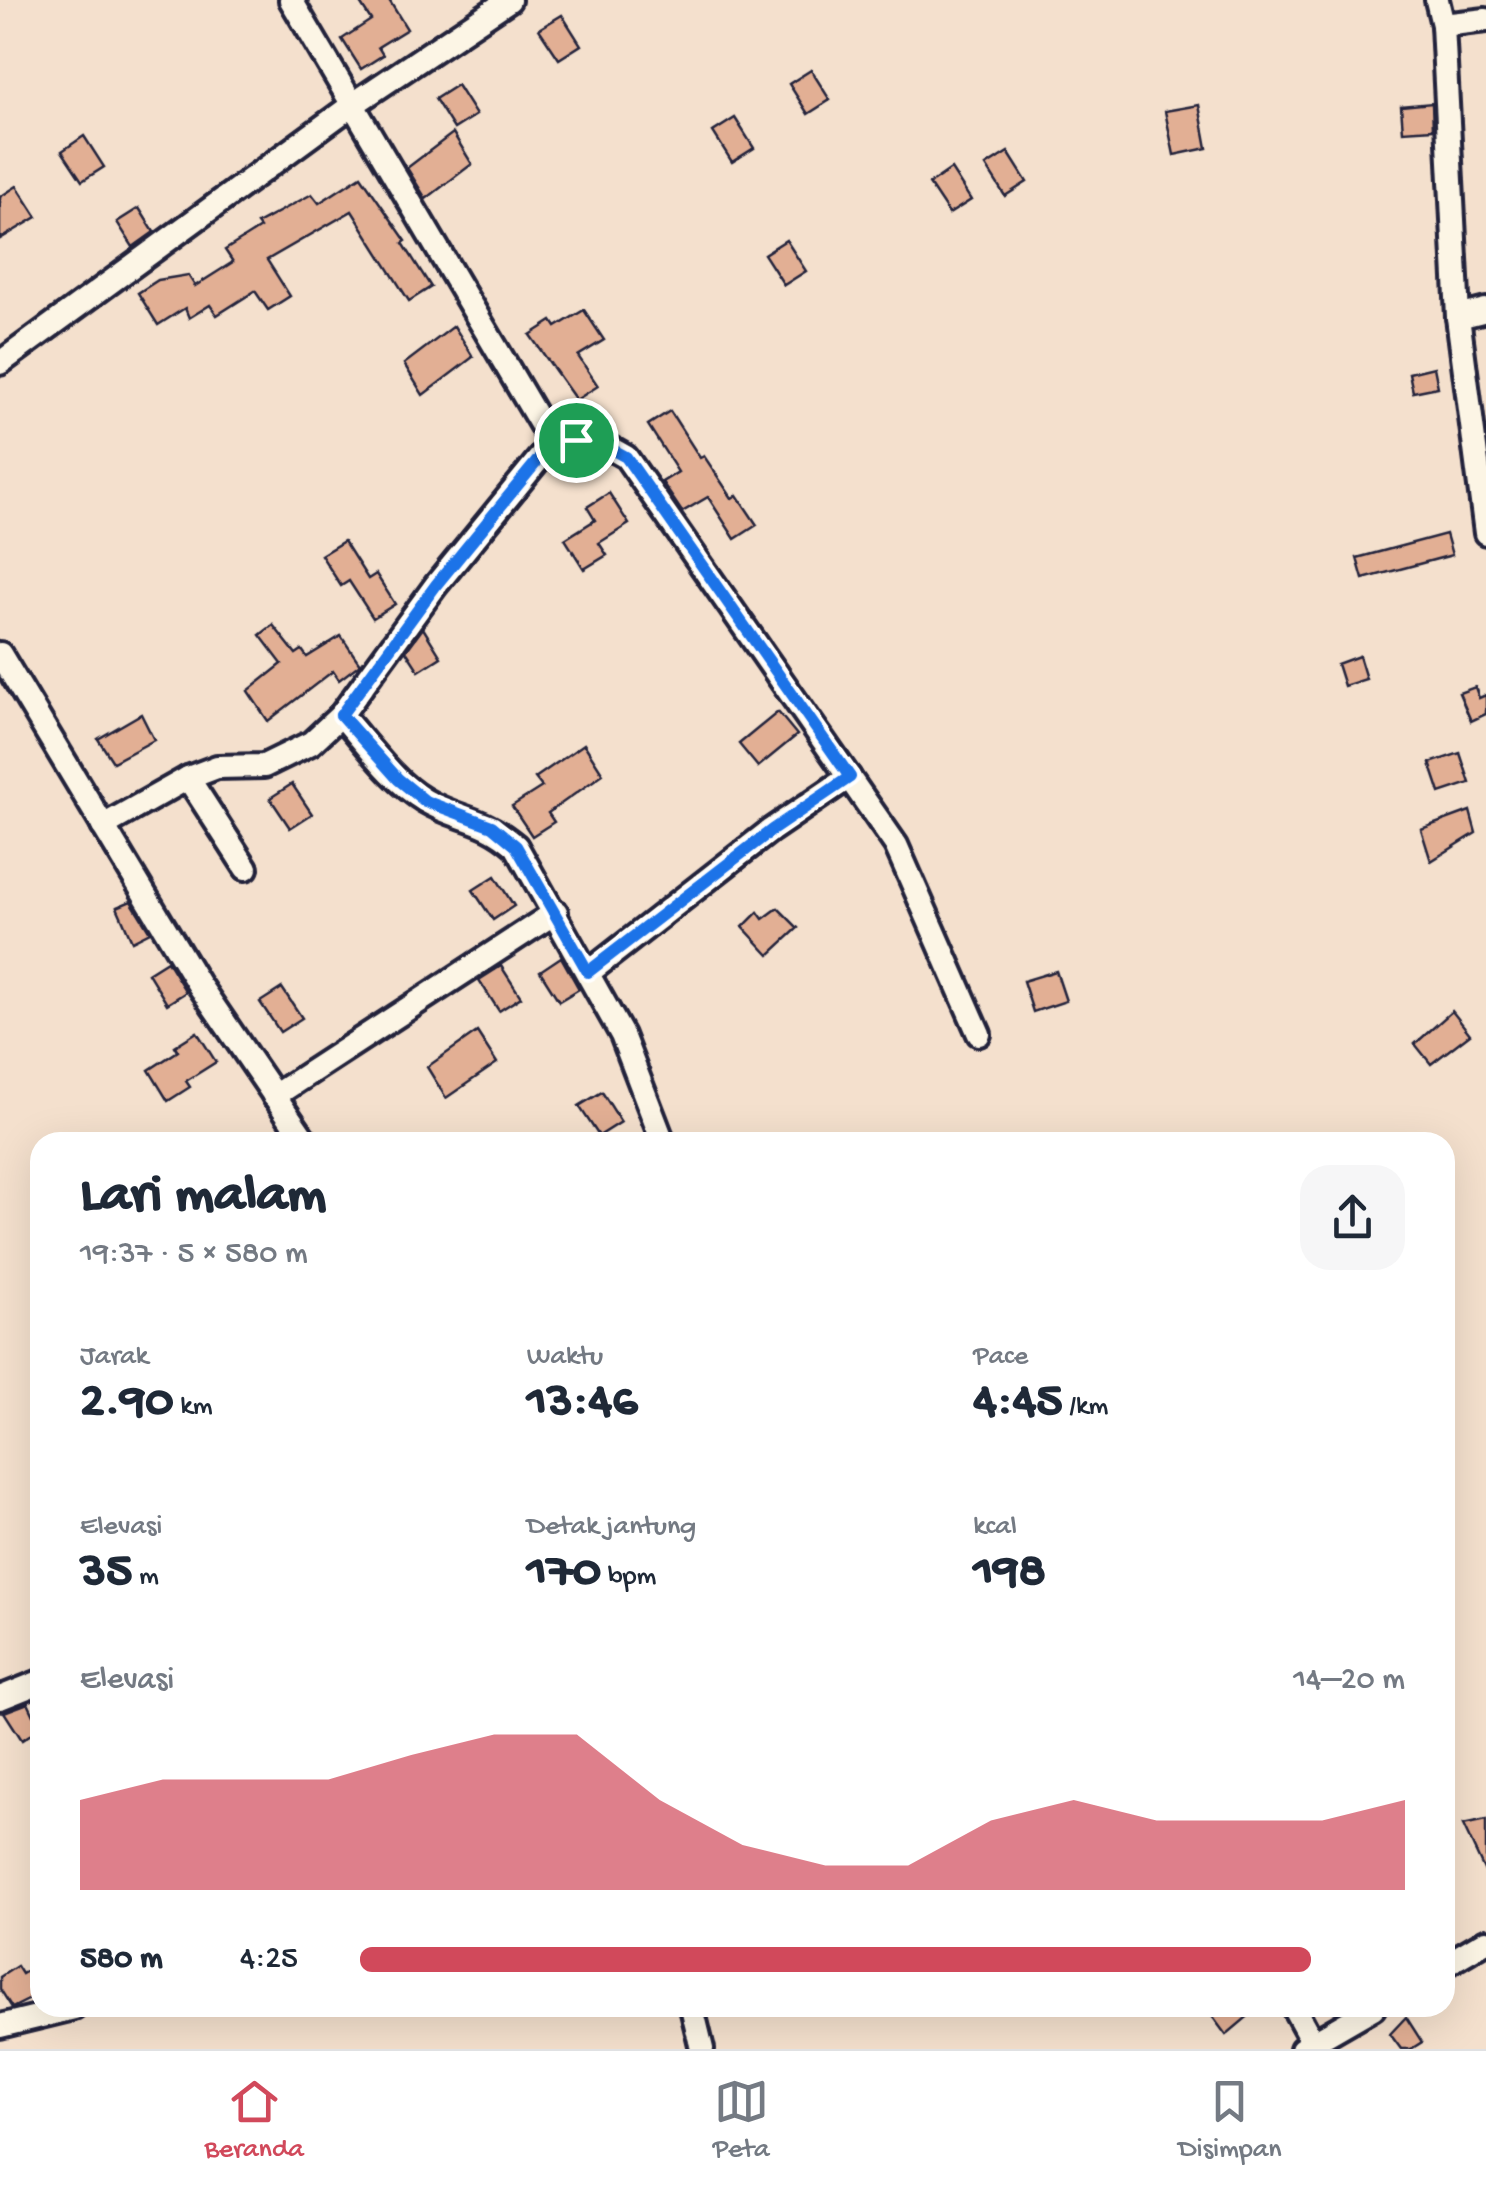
<!DOCTYPE html>
<html lang="id">
<meta charset="utf-8">
<style>
:root{--surface:#fff;--page:#f6f6f7;--text:#1f2937;--muted:#747a83;--line:#e0e1e3;--accent:#d1495b}
body{margin:0;font-family:"Gochi Hand",sans-serif;background:var(--page);color:var(--text);height:100vh;display:flex;flex-direction:column;font-size:38px;white-space:nowrap}
*{box-sizing:border-box;margin:0}
p{font-size:32px;color:var(--muted)}
.icon{flex:none;width:55px;height:55px;fill:none;stroke:currentColor;stroke-width:2;stroke-linecap:round;stroke-linejoin:round}
.map{position:relative;flex:1;overflow:hidden}
.details{position:absolute;left:30px;top:1132px;width:1425px;height:885px;display:flex;flex-direction:column;background:var(--surface);border-radius:30px;box-shadow:0 10px 40px #0002}
.details>*{flex:none}
.pin{position:absolute;display:grid;place-items:center;width:85px;height:85px;color:#fff;margin:-42px;border:5px solid #fff;border-radius:50%;box-shadow:0 2px 10px #0007}
.round{display:grid;place-items:center;flex:none;width:105px;height:105px;border-radius:30px;background:var(--page)}
.headline{display:flex;align-items:center;justify-content:space-between;height:170px;padding:0 50px}
h1{font-size:55px;font-weight:700;line-height:75px}
.stats{display:grid;grid-template-columns:repeat(3,1fr);gap:15px;height:170px;padding:10px 50px}
.stats div{display:grid;align-content:center}
.stats b{font-size:50px;font-weight:700}
.stats small{font-size:28px;font-weight:400}
.stats p{font-size:28px}
.chart{height:280px;padding:20px 50px}
.chart p{display:flex;justify-content:space-between}
.chart svg{width:100%;height:180px;margin-top:10px;fill:var(--accent);opacity:.7}
ul{padding:0 50px;list-style:none;font-size:32px}
li{display:grid;grid-template-columns:160px 120px 1fr;align-items:center;height:75px}
li i{height:25px;border-radius:12px;background:var(--accent)}
.tab-bar{display:flex;justify-content:space-around;align-items:center;height:140px;border-top:2px solid var(--line);background:var(--surface);font-size:28px;color:var(--muted)}
.tab-bar a{display:grid;justify-items:center;gap:5px}
.tab-bar .on{color:var(--accent)}
.map>svg:first-child{display:block}
.building{fill:#e2af94;stroke:#22223b;stroke-width:2.5}
.lines{fill:none;stroke-linecap:round;stroke-linejoin:round}
.minor-casing{stroke:#22223b;stroke-width:30}
.minor{stroke:#fcf5e5;stroke-width:22}
.route-casing{stroke:#fff;stroke-width:20}
.route{stroke:#1a73e8;stroke-width:12}
</style>
<div class="map">
<svg width="1486" height="2049" viewBox="0 0 1486 2049">
<rect width="100%" height="100%" fill="#f4e0cd"/>
<filter id="ink" filterUnits="userSpaceOnUse"><feTurbulence type="fractalNoise" baseFrequency=".01" numOctaves="2"/><feDisplacementMap in="SourceGraphic" scale="20" xChannelSelector="R" yChannelSelector="G"/><feConvolveMatrix kernelMatrix="1 2 1 2 8 2 1 2 1" color-interpolation-filters="sRGB"/></filter>
<g filter="url(#ink)">
<g class="building">
<polygon points="358,0 389,0 407,29 378,47 383,55 361,69 342,39 371,20"/>
<polygon points="562,15 581,45 559,59 539,29"/>
<polygon points="811,70 830,100 808,114 789,84"/>
<polygon points="457,85 476,115 454,129 435,99"/>
<polygon points="1432,103 1433,129 1403,131 1401,106"/>
<polygon points="1199,105 1207,148 1174,155 1165,111"/>
<polygon points="735,118 754,148 732,162 713,132"/>
<polygon points="453,133 472,164 426,199 407,168"/>
<polygon points="84,136 104,167 82,181 62,151"/>
<polygon points="1008,152 1027,182 1005,196 986,166"/>
<polygon points="951,169 971,200 949,214 929,184"/>
<polygon points="361,176 406,241 403,243 431,287 409,301 352,211 267,260 290,296 268,310 255,291 217,315 210,305 189,318 185,308 158,325 138,293 158,280 188,275 195,286 233,262 225,250 260,228 257,224 312,194 319,203"/>
<polygon points="17,186 37,217 0,239 0,197"/>
<polygon points="139,208 154,232 133,247 117,222"/>
<polygon points="786,240 806,271 784,285 764,254"/>
<polygon points="584,310 604,340 578,356 598,386 576,400 530,335 552,321 556,327"/>
<polygon points="454,326 473,357 423,395 404,364"/>
<polygon points="1434,367 1438,387 1413,392 1409,373"/>
<polygon points="670,411 700,458 704,456 732,498 737,495 757,525 735,539 708,497 682,512 662,482 678,472 648,425"/>
<polygon points="609,493 629,524 599,543 607,555 584,569 565,539 595,520 587,507"/>
<polygon points="1446,534 1452,555 1363,579 1357,558"/>
<polygon points="344,541 368,579 376,574 395,604 373,618 349,581 341,586 321,555"/>
<polygon points="273,625 296,654 302,650 307,657 341,636 360,664 339,680 333,671 268,721 248,691 282,664 260,635"/>
<polygon points="423,628 441,657 419,671 406,651"/>
<polygon points="1359,656 1366,679 1344,686 1337,664"/>
<polygon points="1475,687 1479,698 1486,695 1486,714 1471,721 1459,693"/>
<polygon points="778,712 797,735 758,767 739,744"/>
<polygon points="141,714 154,740 113,762 98,739"/>
<polygon points="584,744 603,774 548,813 554,822 532,836 512,806 542,787 535,778"/>
<polygon points="1460,753 1470,783 1440,793 1430,763"/>
<polygon points="292,784 312,814 290,828 270,798"/>
<polygon points="1470,811 1476,833 1431,861 1421,829"/>
<polygon points="495,876 514,906 493,920 473,890"/>
<polygon points="131,901 150,932 132,941 117,907"/>
<polygon points="778,908 798,928 769,955 743,927 758,912 763,919"/>
<polygon points="561,957 579,989 559,1001 540,971"/>
<polygon points="167,961 186,992 167,1004 148,973"/>
<polygon points="501,966 521,997 499,1011 479,980"/>
<polygon points="1056,971 1066,1001 1033,1012 1023,981"/>
<polygon points="282,988 302,1018 280,1032 260,1002"/>
<polygon points="1452,1011 1470,1034 1431,1064 1415,1044"/>
<polygon points="197,1032 216,1062 186,1081 190,1087 168,1101 149,1070 178,1051 175,1046"/>
<polygon points="477,1032 497,1063 446,1098 427,1067"/>
<polygon points="602,1092 621,1122 599,1136 579,1106"/>
<polygon points="28,1703 40,1728 22,1740 4,1712"/>
<polygon points="1486,1820 1486,1874 1463,1825"/>
<polygon points="40,1963 40,1994 12,2008 0,1989 0,1977 17,1966 22,1974"/>
<polygon points="1206,2008 1258,2008 1226,2035"/>
<polygon points="1406,2017 1422,2042 1411,2049 1401,2049 1390,2034"/>
</g>
<g class="lines">
<g class="minor-casing">
<g id="minor">
<polyline points="291,0 552,443"/>
<polyline points="1437,0 1443,25 1458,317 1486,533"/>
<polyline points="1443,25 1486,20"/>
<polyline points="1458,317 1486,310"/>
<polyline points="0,363 355,103 509,0"/>
<polyline points="0,654 199,985 306,1142"/>
<path d="M341 715C366 743 392 781 424 800 459 821 481 816 516 846L622 1035 663 1142"/>
<polyline points="188,778 246,868"/>
<polyline points="103,826 188,778 217,767 264,766 311,743 341,715 436,585 552,443 603,444 626,457 896,845 979,1034"/>
<polyline points="588,973 771,830 849,777"/>
<polyline points="274,1096 556,912"/>
<polyline points="0,1698 40,1682"/>
<polyline points="1445,1965 1486,1941"/>
<polyline points="692,2008 702,2049"/>
<polyline points="1294,2008 1313,2043"/>
<polyline points="0,2026 74,2008"/>
<polyline points="1302,2049 1373,2008"/>
</g>
</g>
<use href="#minor" class="minor"/>
</g>
</g>
<g class="lines" filter="url(#ink)">
<g class="route-casing">
<polygon id="route" points="576,440 602,444 626,457 850,777 772,830 588,972 516,846 492,826 425,801 398,779 341,715 436,585 552,443"/>
</g>
<use href="#route" class="route"/>
</g>
</svg>
<div class="pin" style="left:576px;top:440px;background:#1e9e55"><svg class="icon" aria-label="arrive" viewBox="0 0 24 24"><path d="M6 21V4h12l-3 4 3 4H6"/></svg></div>
<section class="details">
<div class="headline"><div><h1>Lari malam</h1><p>19:37 · 5 × 580 m</p></div><a class="round"><svg class="icon" aria-label="share" viewBox="0 0 24 24"><path d="M12 15V3M7 8l5-5 5 5M5 13v7h14v-7"/></svg></a></div>
<div class="stats">
<div><p>Jarak</p><b>2.90<small> km</small></b></div>
<div><p>Waktu</p><b>13:46</b></div>
<div><p>Pace</p><b>4:45<small> /km</small></b></div>
</div>
<div class="stats">
<div><p>Elevasi</p><b>35<small> m</small></b></div>
<div><p>Detak jantung</p><b>170<small> bpm</small></b></div>
<div><p>kcal</p><b>198</b></div>
</div>
<div class="chart"><p><span>Elevasi</span>14–20 m</p>
<svg viewBox="0 0 160 44" preserveAspectRatio="none"><path d="M0 44V22L10 17L20 17L30 17L40 11L50 6L60 6L70 22L80 33L90 38L100 38L110 27L120 22L130 27L140 27L150 27L160 22V44z"/></svg>
</div>
<ul>
<li><b>580 m</b>4:25<i style="width:91%"></i></li>
</ul>
</section>
</div>
<nav class="tab-bar">
<a class="on"><svg class="icon" aria-label="home" viewBox="0 0 24 24"><path d="M3 11l9-7 9 7M6 9v11h12V9"/></svg>Beranda</a>
<a><svg class="icon" aria-label="map" viewBox="0 0 24 24"><path d="M3 6l6-2 6 2 6-2v14l-6 2-6-2-6 2zM9 4v14M15 6v14"/></svg>Peta</a>
<a><svg class="icon" aria-label="saved" viewBox="0 0 24 24"><path d="M7 4h10v16l-5-4-5 4z"/></svg>Disimpan</a>
</nav>
